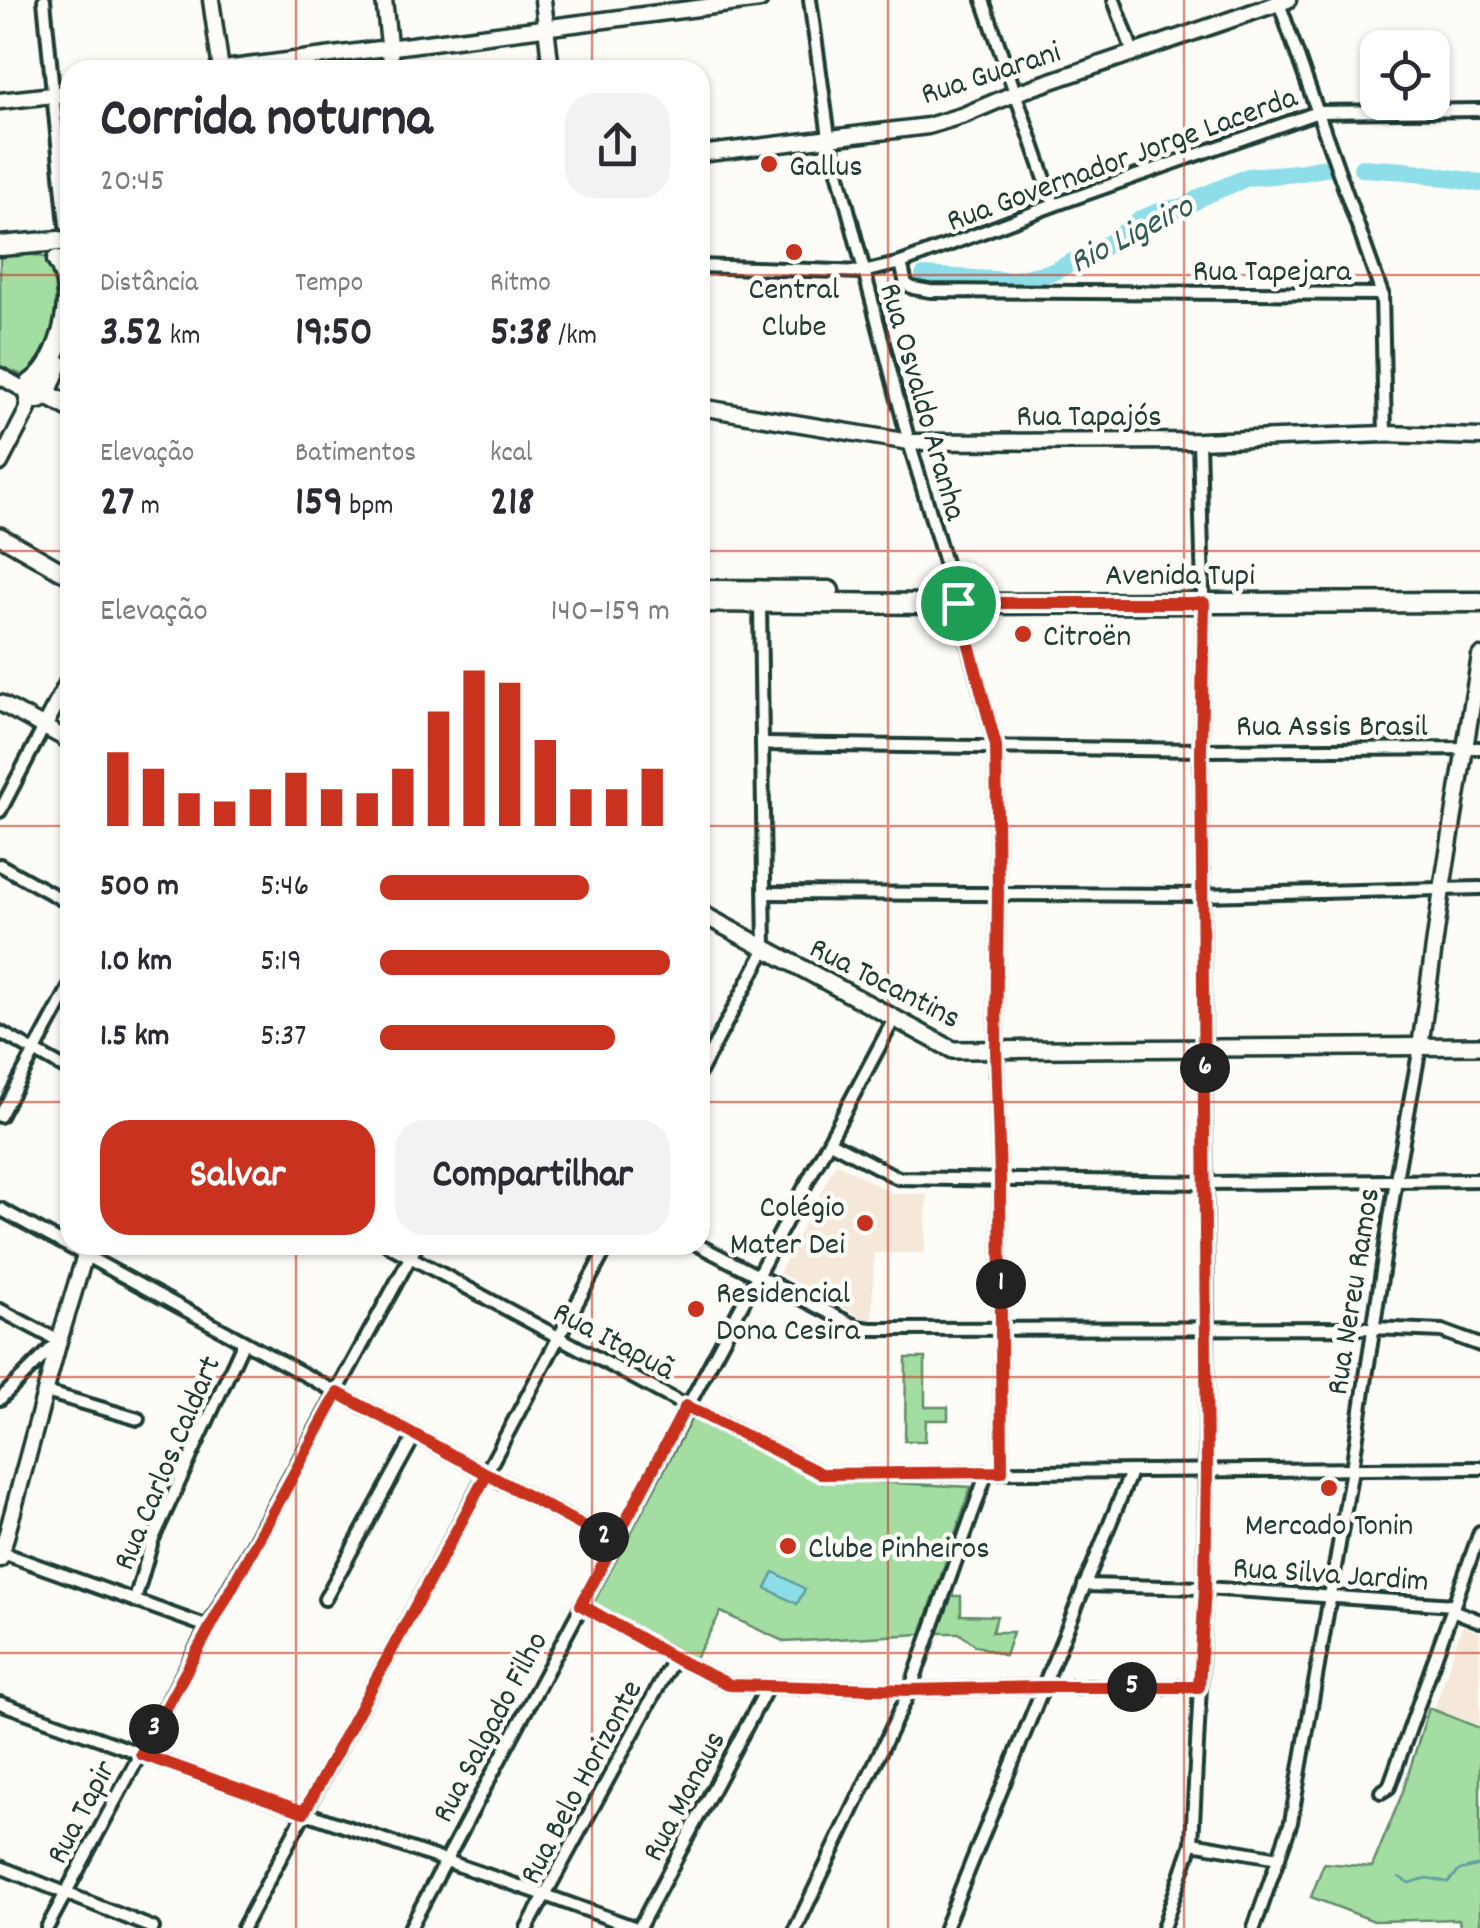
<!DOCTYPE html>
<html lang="pt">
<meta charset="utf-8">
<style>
:root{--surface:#fff;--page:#f2f2f3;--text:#2b2b33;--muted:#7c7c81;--accent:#c8321e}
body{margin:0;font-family:Dekko,sans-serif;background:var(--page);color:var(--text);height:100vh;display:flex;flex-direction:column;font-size:38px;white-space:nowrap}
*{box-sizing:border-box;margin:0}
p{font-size:32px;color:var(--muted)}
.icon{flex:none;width:55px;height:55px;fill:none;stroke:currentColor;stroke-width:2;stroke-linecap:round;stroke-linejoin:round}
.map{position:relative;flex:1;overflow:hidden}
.side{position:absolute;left:60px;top:60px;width:650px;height:1195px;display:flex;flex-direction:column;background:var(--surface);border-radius:30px;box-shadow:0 2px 8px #0004}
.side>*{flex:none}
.fabs{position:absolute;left:1360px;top:30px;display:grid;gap:20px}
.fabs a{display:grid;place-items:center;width:90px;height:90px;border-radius:20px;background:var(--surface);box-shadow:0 2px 8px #0004;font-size:50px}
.pin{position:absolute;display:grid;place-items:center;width:85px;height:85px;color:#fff;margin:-42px;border:5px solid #fff;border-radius:50%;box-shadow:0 2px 10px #0007}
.km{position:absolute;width:50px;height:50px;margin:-25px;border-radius:50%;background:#222;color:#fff;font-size:28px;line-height:50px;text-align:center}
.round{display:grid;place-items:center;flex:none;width:105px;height:105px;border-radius:30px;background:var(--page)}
.headline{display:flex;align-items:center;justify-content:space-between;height:170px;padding:0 40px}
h1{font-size:55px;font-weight:700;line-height:75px}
.figures{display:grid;grid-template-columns:repeat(3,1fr);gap:15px;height:170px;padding:10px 40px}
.figures div{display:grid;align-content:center}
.figures b{font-size:42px;font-weight:700}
.figures small{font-size:28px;font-weight:400}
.figures p{font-size:28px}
.chart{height:280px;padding:20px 40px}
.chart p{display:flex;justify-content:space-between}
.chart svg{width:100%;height:180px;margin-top:10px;stroke:var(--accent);stroke-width:6}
.button{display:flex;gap:20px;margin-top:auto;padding:20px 40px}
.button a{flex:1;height:115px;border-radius:30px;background:var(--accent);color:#fff;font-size:40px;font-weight:700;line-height:115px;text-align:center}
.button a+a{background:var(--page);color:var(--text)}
ul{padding:0 40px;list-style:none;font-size:32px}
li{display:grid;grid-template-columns:160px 120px 1fr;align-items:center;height:75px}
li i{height:25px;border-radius:12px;background:var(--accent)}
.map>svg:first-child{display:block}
.built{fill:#f5e8d9}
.green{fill:#a4dda2;stroke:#628d6b;stroke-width:2.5}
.water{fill:#8ddee9;stroke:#619ea1;stroke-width:2.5}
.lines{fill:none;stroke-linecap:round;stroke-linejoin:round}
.stream{stroke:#619ea1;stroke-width:2.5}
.river{stroke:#8ddee9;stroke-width:18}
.minor-casing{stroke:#1f3d34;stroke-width:18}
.tertiary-casing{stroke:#1f3d34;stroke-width:21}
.secondary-casing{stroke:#1f3d34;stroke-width:22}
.primary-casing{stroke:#1f3d34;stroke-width:25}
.minor{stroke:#fdfcf7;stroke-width:10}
.tertiary{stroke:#fdfcf7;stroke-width:14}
.secondary{stroke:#fdfcf7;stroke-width:15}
.primary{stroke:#fdfcf7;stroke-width:18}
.route-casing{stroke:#fff;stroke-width:20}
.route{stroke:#c8321e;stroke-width:12}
.grid{fill:none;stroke:#c8321e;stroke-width:2.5;stroke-opacity:0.55}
.poi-dot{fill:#c8321e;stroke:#fdfcf7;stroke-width:4}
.labels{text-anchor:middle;stroke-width:9;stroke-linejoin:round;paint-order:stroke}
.street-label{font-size:32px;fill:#1f3d34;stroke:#fdfcf7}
.poi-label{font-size:32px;fill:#1f3d34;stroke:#fdfcf7;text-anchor:start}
.water-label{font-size:35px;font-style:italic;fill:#355d58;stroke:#fdfcf7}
</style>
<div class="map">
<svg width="1480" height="1928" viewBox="0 0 1480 1928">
<rect width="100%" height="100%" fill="#fdfcf7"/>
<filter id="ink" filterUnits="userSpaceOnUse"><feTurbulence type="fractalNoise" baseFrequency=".01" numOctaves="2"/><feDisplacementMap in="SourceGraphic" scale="20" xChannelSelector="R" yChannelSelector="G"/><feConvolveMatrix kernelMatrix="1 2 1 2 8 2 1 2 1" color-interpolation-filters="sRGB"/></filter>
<g filter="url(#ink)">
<g class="built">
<polygon points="836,1163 893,1194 927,1194 925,1253 874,1253 872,1320 866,1320 779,1273"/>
<polygon points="1462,1626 1480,1633 1480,1725 1434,1710"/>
</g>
<g class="green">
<path d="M20 254C31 255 42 254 51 261 80 285 48 358 24 376L0 366V256Z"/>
<polygon points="906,1358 925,1358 925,1407 948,1407 948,1420 926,1420 925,1441 905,1441"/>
<polygon points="692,1418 816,1479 971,1487 921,1634 785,1642 721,1612 695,1659 593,1604"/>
<polygon points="948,1596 961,1596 961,1615 997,1616 992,1632 1013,1632 1005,1656 975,1645 959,1633 937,1633"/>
<polygon points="1429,1708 1480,1728 1480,1928 1460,1928 1459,1919 1374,1921 1311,1897 1324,1863 1372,1867 1402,1794"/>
</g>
<polygon class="water" points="774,1572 805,1589 797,1604 766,1588"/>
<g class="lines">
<polyline class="stream" points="1399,1877 1409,1883 1427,1878 1448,1882 1460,1870 1480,1865"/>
<g class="river">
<polyline points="1362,168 1406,171 1480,183"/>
<polyline points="924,276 1009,281 1053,272 1112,242 1141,219 1161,211 1185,207 1201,197 1248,177 1298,173 1334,166"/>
</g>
<g class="minor-casing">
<g id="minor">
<polyline points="44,0 66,225 70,230"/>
<polyline points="810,0 829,137 909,442 957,603 996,746 998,892 996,1050 1000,1179 1002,1472"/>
<polyline points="983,0 1054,205"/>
<polyline points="1114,0 1134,55"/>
<polyline points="1278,0 1382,294 1385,434"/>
<polyline points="901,263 906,284 913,288 930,291 1382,294"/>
<polyline points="700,266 863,272 901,263 1054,205 1318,112 1480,110"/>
<polyline points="1199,441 1203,592"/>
<polyline points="764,744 1201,750 1480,748"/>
<polyline points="0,811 44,727"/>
<polyline points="0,865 70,904"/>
<polyline points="765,893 1202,895 1480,888"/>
<polyline points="0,1032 70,1071"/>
<polyline points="700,1072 765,950 760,604"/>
<polyline points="0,1116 70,986"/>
<polyline points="830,1142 898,1178 1205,1183 1480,1180"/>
<polyline points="0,1209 614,1543"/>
<polyline points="388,1245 686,1406 823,1474 1480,1468"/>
<polyline points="698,1245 857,1327 870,1329 1373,1328 1442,1331 1480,1345"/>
<polyline points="0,1310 59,1341 0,1399"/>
<polyline points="46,1392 138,1419"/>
<polyline points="0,1552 208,1627"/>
<polyline points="1084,1585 1205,1588 1454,1605"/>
<polyline points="325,1599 415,1435"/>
<polyline points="135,1600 152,1541 243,1343"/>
<polyline points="581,1605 674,1658 730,1685 910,1690 1044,1687 1199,1687"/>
<polyline points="1452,1610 1480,1621"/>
<polyline points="0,1703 303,1812 545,1895 636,1928"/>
<polyline points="1381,1792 1389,1787 1480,1532"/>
<polyline points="1192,1843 1279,1858"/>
<polyline points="0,1867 153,1928"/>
<polyline points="47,1928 208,1627 417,1245"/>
<polyline points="243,1928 608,1245"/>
<polyline points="410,1928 894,1019"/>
<polyline points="527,1928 674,1658"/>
<polyline points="639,1928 768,1686"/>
<polyline points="796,1928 910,1690 987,1472"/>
<polyline points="945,1928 1131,1472"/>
<polyline points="1163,1928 1192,1843 1205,1588 1207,1327 1201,750 1204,603"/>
<polyline points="1254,1928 1291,1822 1352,1469 1396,1179 1420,1047"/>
</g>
</g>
<g class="tertiary-casing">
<g id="tertiary">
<polyline points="211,0 221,70"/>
<polyline points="384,0 392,70"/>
<polyline points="543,0 551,70"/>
<polyline points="216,70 760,0"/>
<polyline points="0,101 70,93"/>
<polyline points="700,154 928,126 964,115 1016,93 1288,0"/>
<polyline points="0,376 28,392 28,409 0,463"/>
<polyline points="700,407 909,442 1199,441 1385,434 1480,437"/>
<polyline points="0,703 70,741"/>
<polyline points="44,727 70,678"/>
<polyline points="1420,1047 1442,889 1480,656"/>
<polyline points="0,1559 59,1341 88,1245"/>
</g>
</g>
<g class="secondary-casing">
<g id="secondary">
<polyline points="0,536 70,576"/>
<polyline points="700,913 953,1050 1480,1046"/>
</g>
</g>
<g class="primary-casing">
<g id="primary">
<polyline points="0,246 59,241"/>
<polyline points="58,364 46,394 70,407"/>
<circle cx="37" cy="390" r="9"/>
<path d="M33 382C62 360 79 292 57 260"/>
<polyline points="700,590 829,591"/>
<polyline points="700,602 939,604 1480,602"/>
</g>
</g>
<use href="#minor" class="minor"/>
<use href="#tertiary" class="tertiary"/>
<use href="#secondary" class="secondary"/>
<use href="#primary" class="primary"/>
</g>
</g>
<g class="lines" filter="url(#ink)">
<g class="route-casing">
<polyline id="route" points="958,603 996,746 998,892 996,1050 1000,1179 1002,1472 822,1474 686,1406 614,1543 338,1393 141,1754 304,1812 487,1474 614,1543 581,1605 674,1658 730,1685 910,1690 1044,1687 1199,1687 1205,1588 1207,1471 1201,750 1204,603 958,603"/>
</g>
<use href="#route" class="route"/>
</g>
<path class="grid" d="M296 0V70M592 0V70M888 0V1928M1184 0V1928M0 275H70M700 275H1480M0 551H70M700 551H1480M0 826H70M700 826H1480M0 1102H70M700 1102H1480M296 1245V1928M592 1245V1928M0 1377H1480M0 1653H1480"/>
<g class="poi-dot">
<circle cx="769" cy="164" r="10"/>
<circle cx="794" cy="252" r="10"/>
<circle cx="1023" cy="634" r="10"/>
<circle cx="865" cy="1223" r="10"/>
<circle cx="696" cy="1309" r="10"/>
<circle cx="1329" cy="1488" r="10"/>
<circle cx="788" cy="1546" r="10"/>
</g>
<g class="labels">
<g class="street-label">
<text transform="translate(990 71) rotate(-18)" y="11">Rua Guarani</text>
<text transform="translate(1121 157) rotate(-20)" y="11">Rua Governador Jorge Lacerda</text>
<text x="1272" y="280">Rua Tapejara</text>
<text transform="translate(925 401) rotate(74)" y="11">Rua Osvaldo Aranha</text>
<text x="1089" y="425">Rua Tapajós</text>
<text x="1180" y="584">Avenida Tupi</text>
<text x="1332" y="735">Rua Assis Brasil</text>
<text transform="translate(886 981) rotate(27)" y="11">Rua Tocantins</text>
<text transform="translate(1351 1291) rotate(-81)" y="11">Rua Nereu Ramos</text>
<text transform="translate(615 1339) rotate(28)" y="11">Rua Itapuã</text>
<text transform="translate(165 1462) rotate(-67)" y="11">Rua Carlos Caldart</text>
<text transform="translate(1331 1572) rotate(4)" y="11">Rua Silva Jardim</text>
<text transform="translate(488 1726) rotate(-62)" y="11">Rua Salgado Filho</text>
<text transform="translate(579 1781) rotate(-62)" y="11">Rua Belo Horizonte</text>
<text transform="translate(682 1795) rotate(-62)" y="11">Rua Manaus</text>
<text transform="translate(79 1811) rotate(-62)" y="11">Rua Tapir</text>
</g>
<g class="poi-label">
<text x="789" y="175">Gallus</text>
<text x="794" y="298" text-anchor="middle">Central<tspan x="794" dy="37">Clube</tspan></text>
<text x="1043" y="645">Citroën</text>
<text x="845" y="1216" text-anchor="end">Colégio<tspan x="845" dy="37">Mater Dei</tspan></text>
<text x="716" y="1302">Residencial<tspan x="716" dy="37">Dona Cesira</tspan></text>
<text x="1329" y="1534" text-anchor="middle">Mercado Tonin</text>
<text x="808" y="1557">Clube Pinheiros</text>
</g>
<g class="water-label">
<text transform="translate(1130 232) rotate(-27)" y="12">Rio Ligeiro</text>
</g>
</g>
</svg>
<div class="fabs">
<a><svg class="icon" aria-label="locate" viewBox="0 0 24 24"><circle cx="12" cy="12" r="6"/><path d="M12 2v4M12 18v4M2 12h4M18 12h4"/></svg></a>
</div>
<div class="pin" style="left:958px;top:603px;background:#1e9e55"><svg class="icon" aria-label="arrive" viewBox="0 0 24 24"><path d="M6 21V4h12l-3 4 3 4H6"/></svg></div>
<b class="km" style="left:1001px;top:1284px">1</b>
<b class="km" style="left:604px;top:1537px">2</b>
<b class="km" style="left:154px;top:1729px">3</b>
<b class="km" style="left:1132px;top:1687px">5</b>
<b class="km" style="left:1205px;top:1068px">6</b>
<section class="side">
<div class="headline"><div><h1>Corrida noturna</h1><p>20:45</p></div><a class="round"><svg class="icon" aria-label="share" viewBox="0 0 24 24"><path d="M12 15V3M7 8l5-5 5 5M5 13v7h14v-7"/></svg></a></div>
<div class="figures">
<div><p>Distância</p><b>3.52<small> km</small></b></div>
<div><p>Tempo</p><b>19:50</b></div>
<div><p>Ritmo</p><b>5:38<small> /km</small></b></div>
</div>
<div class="figures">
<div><p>Elevação</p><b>27<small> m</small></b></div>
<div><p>Batimentos</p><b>159<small> bpm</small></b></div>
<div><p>kcal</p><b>218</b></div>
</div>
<div class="chart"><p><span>Elevação</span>140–159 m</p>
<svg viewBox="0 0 160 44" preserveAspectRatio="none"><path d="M5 44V26M15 44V30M25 44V36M35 44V38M45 44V35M55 44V31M65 44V35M75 44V36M85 44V30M95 44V16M105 44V6M115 44V9M125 44V23M135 44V35M145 44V35M155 44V30"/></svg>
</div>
<ul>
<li><b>500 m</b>5:46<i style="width:72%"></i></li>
<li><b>1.0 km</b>5:19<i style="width:100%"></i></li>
<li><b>1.5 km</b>5:37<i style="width:81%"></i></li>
</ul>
<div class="button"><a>Salvar</a><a>Compartilhar</a></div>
</section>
</div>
